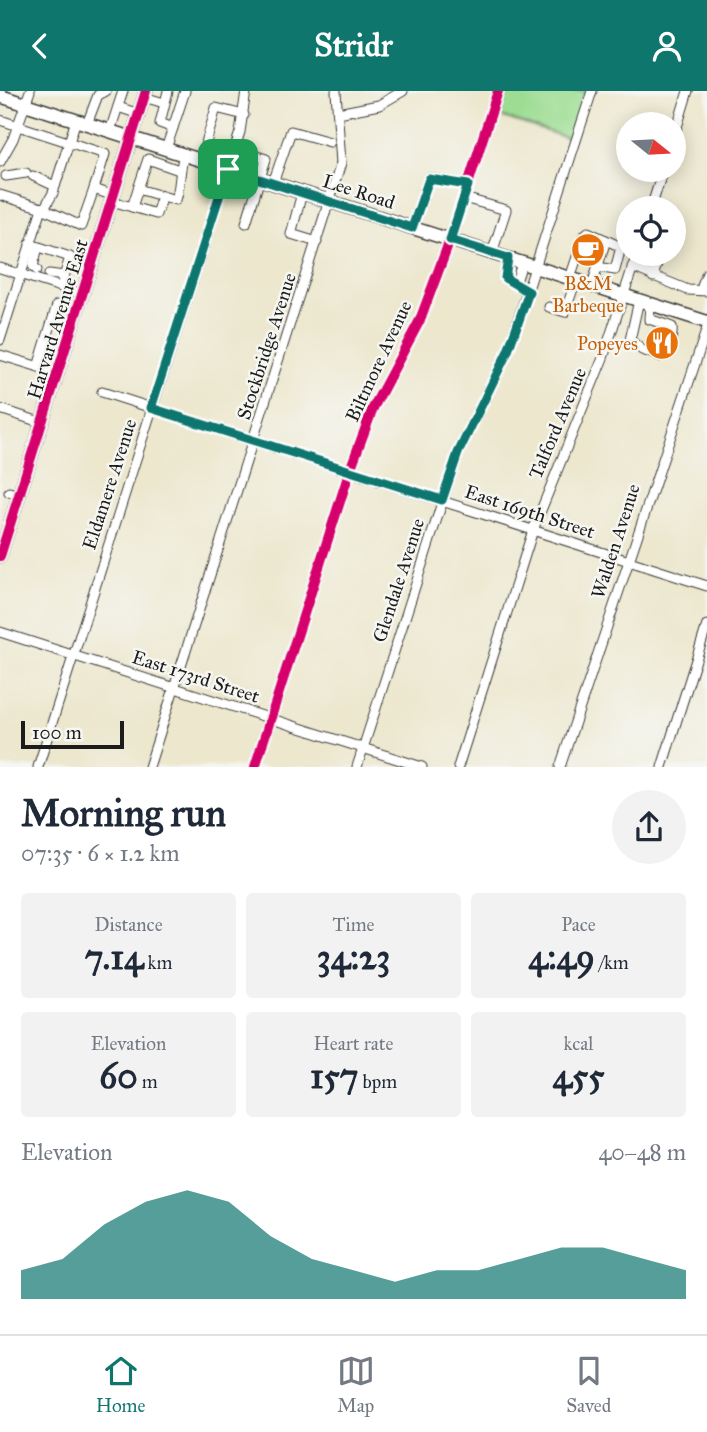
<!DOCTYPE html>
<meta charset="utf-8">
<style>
:root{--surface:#fff;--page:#f2f2f3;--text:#1f2937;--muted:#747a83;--line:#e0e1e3;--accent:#0f766e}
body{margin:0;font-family:"IM FELL Great Primer",serif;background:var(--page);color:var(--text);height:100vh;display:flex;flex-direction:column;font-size:26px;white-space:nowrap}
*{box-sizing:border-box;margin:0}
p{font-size:23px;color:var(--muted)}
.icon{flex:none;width:38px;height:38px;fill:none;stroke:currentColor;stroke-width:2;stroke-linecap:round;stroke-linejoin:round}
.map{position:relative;height:676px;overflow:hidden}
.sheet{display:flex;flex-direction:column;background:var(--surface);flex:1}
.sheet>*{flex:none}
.needle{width:46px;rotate:108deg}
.buttons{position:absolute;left:616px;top:21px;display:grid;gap:14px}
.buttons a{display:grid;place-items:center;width:70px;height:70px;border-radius:50%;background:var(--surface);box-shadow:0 4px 18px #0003;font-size:35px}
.scale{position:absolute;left:21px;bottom:18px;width:103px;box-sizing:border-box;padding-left:7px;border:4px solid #1c1c1c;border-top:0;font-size:19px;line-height:24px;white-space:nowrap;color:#1c1c1c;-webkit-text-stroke:5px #f6f6f2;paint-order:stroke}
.pin{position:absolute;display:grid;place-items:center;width:60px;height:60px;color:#fff;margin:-30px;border-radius:14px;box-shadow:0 4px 10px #0006}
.round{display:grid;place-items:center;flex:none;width:74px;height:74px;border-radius:37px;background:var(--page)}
.headline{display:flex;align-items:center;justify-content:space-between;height:119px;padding:0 21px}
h1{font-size:38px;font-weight:700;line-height:52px}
.metrics{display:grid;grid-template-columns:repeat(3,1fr);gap:10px;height:119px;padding:7px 21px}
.metrics div{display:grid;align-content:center;border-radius:7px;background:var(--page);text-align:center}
.metrics b{font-size:35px;font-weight:700}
.metrics small{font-size:19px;font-weight:400}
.metrics p{font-size:19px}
.chart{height:196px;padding:14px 21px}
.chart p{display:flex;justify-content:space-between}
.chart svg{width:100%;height:126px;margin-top:7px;fill:var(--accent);opacity:.7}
header{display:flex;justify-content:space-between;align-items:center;height:91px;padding:0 21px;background:var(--accent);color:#fff;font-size:32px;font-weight:700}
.tab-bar{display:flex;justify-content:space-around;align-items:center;height:98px;border-top:2px solid var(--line);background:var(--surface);font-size:19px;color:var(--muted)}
.tab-bar a{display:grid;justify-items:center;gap:4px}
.tab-bar .current{color:var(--accent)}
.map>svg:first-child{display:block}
.green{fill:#9ddd93;stroke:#5c7c58;stroke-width:2}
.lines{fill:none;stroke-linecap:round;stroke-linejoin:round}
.minor-casing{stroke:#3b3a37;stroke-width:11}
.major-casing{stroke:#3b3a37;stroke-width:15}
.minor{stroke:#fff;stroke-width:9}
.major{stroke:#fff;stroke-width:12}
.cycleway-casing{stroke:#f6f6f2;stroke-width:15}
.cycleway{stroke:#d6006c;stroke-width:10}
.route-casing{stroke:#fff;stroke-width:14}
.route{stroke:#0f766e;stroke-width:9}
.labels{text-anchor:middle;stroke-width:5;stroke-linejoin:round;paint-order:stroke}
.street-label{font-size:19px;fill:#1c1c1c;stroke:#f6f6f2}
.food-label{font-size:19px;fill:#c56008;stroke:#f6f6f2}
</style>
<header><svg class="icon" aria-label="back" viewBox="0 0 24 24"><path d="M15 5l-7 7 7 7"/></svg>Stridr<svg class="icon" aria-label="person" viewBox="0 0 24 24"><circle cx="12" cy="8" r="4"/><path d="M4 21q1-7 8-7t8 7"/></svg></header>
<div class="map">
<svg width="707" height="676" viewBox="0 0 707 676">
<rect width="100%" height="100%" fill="#f6f6f2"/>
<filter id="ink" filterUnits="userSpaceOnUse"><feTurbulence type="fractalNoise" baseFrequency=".0143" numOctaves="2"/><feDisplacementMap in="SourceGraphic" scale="14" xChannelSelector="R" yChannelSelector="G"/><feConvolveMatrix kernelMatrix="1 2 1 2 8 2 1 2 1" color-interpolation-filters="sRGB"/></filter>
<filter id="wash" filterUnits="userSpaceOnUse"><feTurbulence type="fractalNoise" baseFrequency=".00686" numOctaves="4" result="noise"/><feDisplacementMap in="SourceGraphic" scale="28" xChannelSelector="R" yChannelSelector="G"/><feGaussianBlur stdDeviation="1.57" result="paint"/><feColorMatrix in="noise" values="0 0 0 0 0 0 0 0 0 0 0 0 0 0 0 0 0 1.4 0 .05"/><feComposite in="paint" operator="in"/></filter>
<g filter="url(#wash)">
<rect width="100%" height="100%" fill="#ece7cd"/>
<polygon class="green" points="508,0 586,0 571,48 500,25"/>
</g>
<g filter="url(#ink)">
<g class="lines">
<g class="minor-casing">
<g id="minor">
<polyline points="168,0 160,32 173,37"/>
<polyline points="144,6 164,12"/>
<polyline points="118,16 139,23"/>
<polyline points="338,22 379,14 403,0"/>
<polyline points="0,29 105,63 94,98 114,105"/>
<polyline points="87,33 98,4 106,0"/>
<polyline points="110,40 123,0"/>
<polyline points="674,46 688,0"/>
<polyline points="166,58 185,0"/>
<polyline points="235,58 266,68 246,132"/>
<polyline points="201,69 216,17 244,24"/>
<polyline points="0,71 13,48 30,0"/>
<polyline points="6,85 26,82"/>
<polyline points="33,85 55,95"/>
<polyline points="273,92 291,40 330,51"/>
<polyline points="138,98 162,105"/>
<polyline points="302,102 291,143 317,151"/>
<polyline points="0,104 42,117"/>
<polyline points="464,107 506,119 492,162"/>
<path d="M112 110 156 123 162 105 176 109C181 92 179 79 184 64"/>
<polyline points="132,116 148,68 179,79"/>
<polyline points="651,117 663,79"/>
<polyline points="44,118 53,102 76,29"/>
<polyline points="412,137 429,87 468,94"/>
<polyline points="30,153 70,166 61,196"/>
<polyline points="508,167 505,187 529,201"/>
<polyline points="597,176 615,179 621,156 606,149"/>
<polyline points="632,176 688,199 707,200"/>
<polyline points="0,177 83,203"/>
<polyline points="37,179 33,175 38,156"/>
<polyline points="49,183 64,185"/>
<polyline points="653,186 659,166"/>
<polyline points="570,187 584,145 588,141 606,149 592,194"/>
<polyline points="516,191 522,172"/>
<polyline points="701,198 707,182"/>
<path d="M639 209 630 249 642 259 660 265C669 262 673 245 672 236L649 228 650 213"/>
<polyline points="549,216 565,221 576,189"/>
<polyline points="0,249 42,117 81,135 94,98"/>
<polyline points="0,264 59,282"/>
<polyline points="38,276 57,214"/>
<polyline points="102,301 707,495"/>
<polyline points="0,318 43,332"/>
<polyline points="9,401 19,404"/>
<polyline points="0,541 422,676"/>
<polyline points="38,676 240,41 246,0"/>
<polyline points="149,676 341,72 336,0"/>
<polyline points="255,676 350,379 373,317 420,229 450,149 498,0"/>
<polyline points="357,676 458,362 508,260 592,0"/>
<polyline points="458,676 533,439 603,267 637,163"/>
<polyline points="560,676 707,237"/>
<polyline points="662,676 707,534"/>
</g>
</g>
<g class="major-casing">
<g id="major">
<polyline points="0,5 707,231"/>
<polyline points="0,465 146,0"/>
</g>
</g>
<use href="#minor" class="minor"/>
<use href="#major" class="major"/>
<g class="cycleway-casing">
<g id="cycleway">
<polyline points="0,465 146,0"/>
<polyline points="255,676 350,379 373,317 420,229 450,149 498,0"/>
</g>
</g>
<use href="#cycleway" class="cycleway"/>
</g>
</g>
<g class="lines" filter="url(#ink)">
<g class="route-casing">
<polygon id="route" points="228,78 412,137 429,88 468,94 450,149 508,167 505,187 529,201 508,260 458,362 442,409 151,317"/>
</g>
<use href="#route" class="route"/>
</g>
<defs>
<g id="cafe-disc" transform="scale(1.75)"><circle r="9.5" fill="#e8710a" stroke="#f6f6f2"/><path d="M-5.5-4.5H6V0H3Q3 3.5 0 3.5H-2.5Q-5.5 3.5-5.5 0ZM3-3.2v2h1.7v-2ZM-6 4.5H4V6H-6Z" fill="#fff"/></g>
<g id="restaurant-disc" transform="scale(1.75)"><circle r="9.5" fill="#e8710a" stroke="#f6f6f2"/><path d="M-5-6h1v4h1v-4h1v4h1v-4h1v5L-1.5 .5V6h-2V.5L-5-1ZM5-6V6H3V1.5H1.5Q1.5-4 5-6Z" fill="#fff"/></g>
</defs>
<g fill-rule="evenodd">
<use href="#cafe-disc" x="588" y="159"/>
<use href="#restaurant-disc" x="662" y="252"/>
</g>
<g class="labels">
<g class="street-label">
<text transform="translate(359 100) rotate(18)" y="7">Lee Road</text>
<text transform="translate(57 228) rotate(-73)" y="7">Harvard Avenue East</text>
<text transform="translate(266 255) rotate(-72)" y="7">Stockbridge Avenue</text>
<text transform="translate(378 270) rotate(-65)" y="7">Biltmore Avenue</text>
<text transform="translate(557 332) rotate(-67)" y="7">Talford Avenue</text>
<text transform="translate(109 393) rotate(-72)" y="7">Eldamere Avenue</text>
<text transform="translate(530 420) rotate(18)" y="7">East 169th Street</text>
<text transform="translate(615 450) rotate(-72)" y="7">Walden Avenue</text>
<text transform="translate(398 489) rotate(-72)" y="7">Glendale Avenue</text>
<text transform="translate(196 585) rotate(18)" y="7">East 173rd Street</text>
</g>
<g class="food-label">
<text x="588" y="199">B&amp;M<tspan x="588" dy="22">Barbeque</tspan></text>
<text x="638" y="259" text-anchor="end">Popeyes</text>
</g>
</g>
</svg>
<div class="buttons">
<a><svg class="needle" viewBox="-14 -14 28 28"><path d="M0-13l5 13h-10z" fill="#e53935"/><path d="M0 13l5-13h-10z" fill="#747a83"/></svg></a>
<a><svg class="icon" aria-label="locate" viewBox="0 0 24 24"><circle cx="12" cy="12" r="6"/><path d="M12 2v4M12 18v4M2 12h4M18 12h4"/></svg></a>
</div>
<div class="scale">100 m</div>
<div class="pin" style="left:228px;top:78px;background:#1e9e55"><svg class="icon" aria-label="arrive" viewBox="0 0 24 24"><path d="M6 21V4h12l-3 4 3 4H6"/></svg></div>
</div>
<section class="sheet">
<div class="headline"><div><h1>Morning run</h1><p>07:35 · 6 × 1.2 km</p></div><a class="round"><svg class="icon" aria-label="share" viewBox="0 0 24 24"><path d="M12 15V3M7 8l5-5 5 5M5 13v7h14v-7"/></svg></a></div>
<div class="metrics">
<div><p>Distance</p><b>7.14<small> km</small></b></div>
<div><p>Time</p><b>34:23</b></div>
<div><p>Pace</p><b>4:49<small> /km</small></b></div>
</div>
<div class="metrics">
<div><p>Elevation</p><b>60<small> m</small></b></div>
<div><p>Heart rate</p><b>157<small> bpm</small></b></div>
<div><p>kcal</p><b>455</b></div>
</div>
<div class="chart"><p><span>Elevation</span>40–48 m</p>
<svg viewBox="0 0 160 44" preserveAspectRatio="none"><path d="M0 44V34L10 30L20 18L30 10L40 6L50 10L60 22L70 30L80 34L90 38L100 34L110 34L120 30L130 26L140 26L150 30L160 34V44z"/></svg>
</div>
</section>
<nav class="tab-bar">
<a class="current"><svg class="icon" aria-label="home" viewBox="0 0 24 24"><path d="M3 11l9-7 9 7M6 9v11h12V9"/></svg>Home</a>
<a><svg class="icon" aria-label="map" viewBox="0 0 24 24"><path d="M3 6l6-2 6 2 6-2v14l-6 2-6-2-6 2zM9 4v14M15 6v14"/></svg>Map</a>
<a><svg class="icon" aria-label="saved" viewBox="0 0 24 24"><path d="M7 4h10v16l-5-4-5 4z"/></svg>Saved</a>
</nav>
